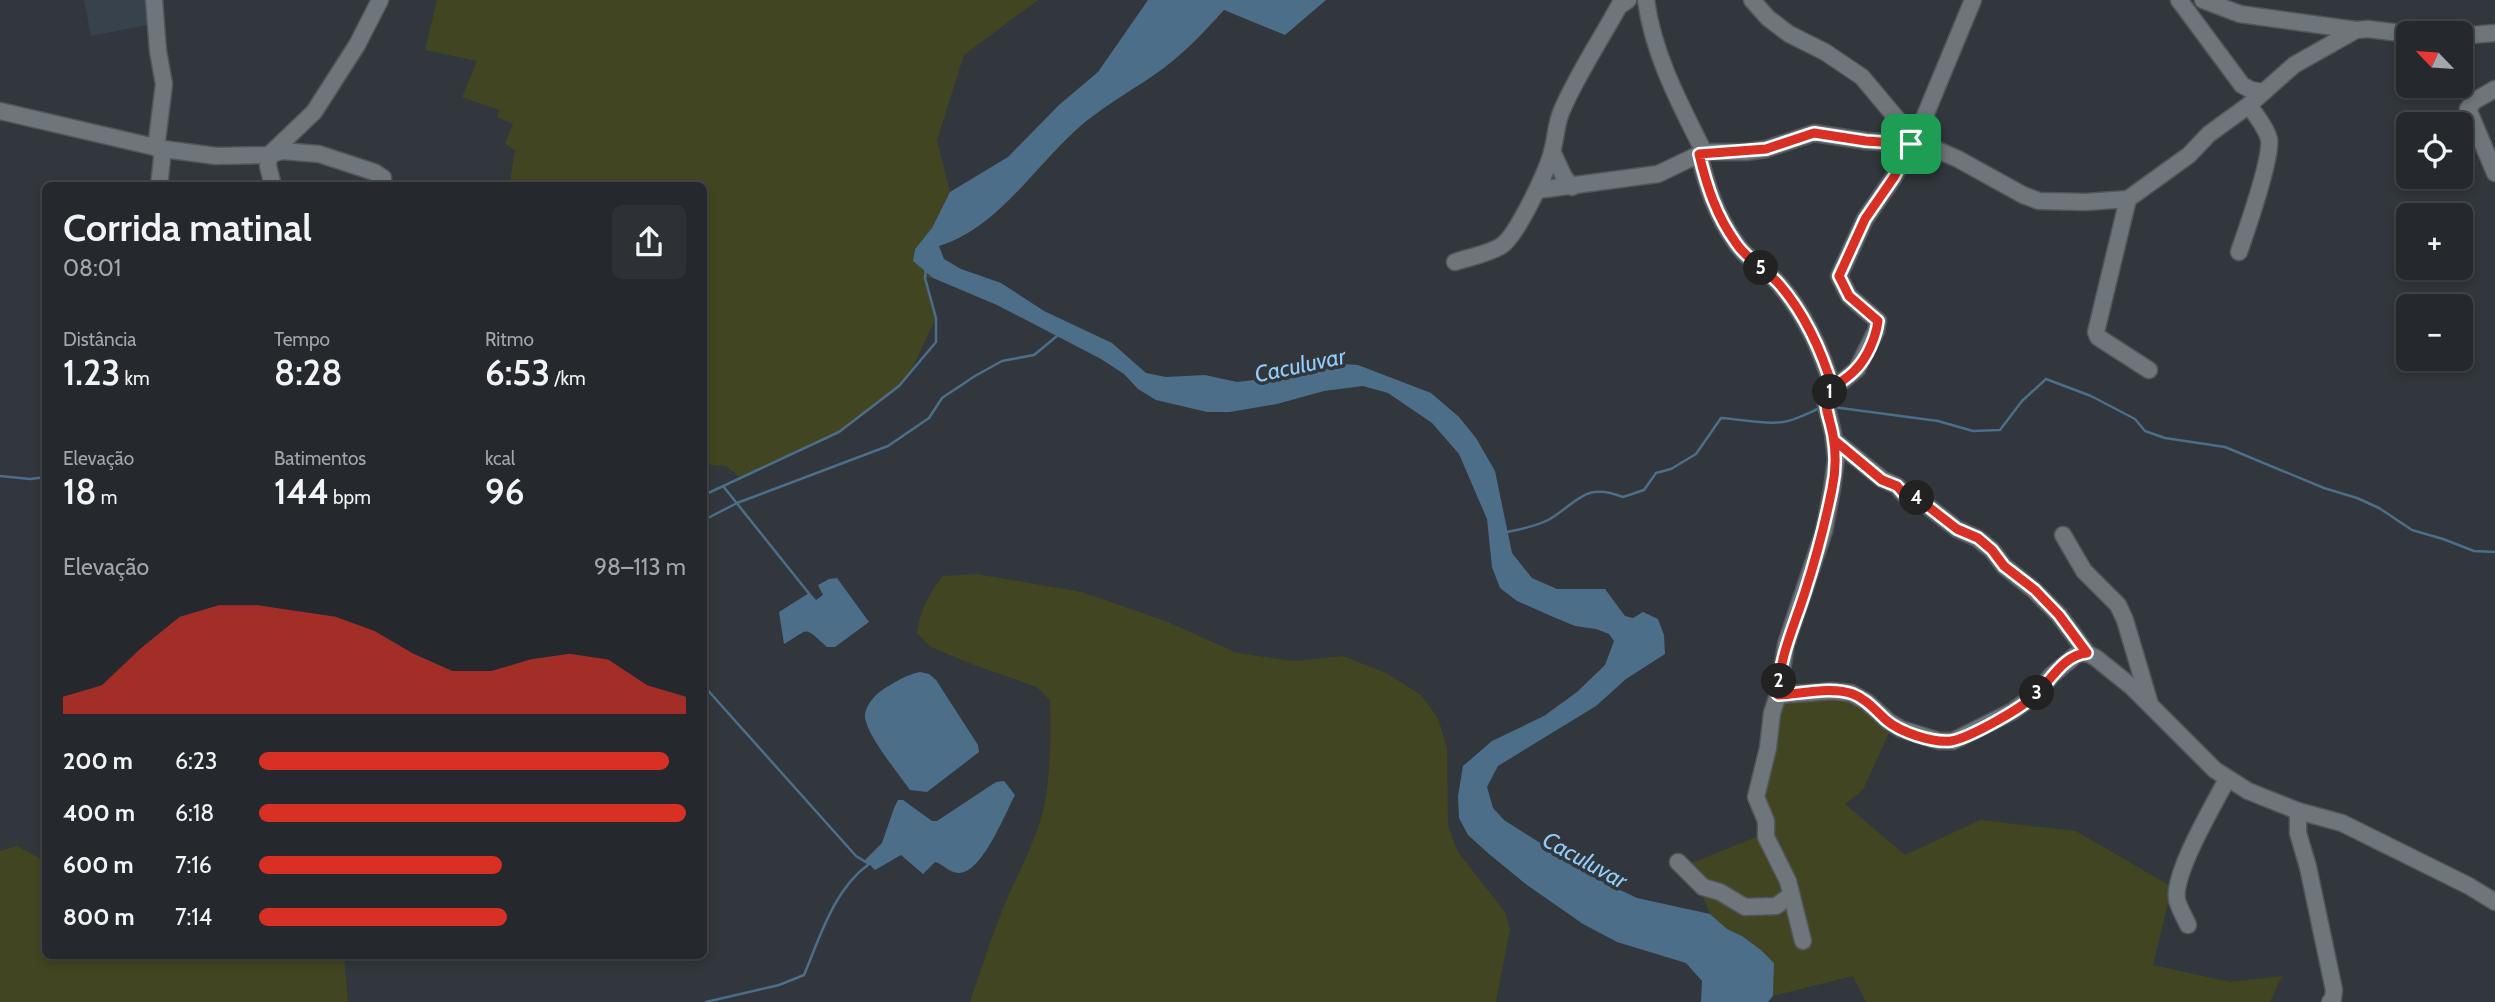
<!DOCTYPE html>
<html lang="pt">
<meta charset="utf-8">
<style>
:root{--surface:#25292d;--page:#2d3135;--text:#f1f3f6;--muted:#a3a6aa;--line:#424549;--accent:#d93025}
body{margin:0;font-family:Cabin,sans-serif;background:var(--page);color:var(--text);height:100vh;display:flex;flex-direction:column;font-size:26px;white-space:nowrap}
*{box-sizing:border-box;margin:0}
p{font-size:23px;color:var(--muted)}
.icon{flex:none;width:38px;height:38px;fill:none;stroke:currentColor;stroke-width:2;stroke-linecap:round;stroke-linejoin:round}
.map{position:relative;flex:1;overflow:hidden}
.side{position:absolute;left:42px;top:182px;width:665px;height:777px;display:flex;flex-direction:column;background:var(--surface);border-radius:10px;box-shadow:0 4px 10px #0003,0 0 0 2px var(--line)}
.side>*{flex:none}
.needle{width:46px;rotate:295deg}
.buttons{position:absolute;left:2396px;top:21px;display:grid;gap:14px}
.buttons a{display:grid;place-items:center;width:77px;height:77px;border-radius:10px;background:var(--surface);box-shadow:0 4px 10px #0003,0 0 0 2px var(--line);font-size:35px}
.pin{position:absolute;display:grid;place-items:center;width:60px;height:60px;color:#fff;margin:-30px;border-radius:14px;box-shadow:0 4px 10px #0006}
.km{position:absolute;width:35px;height:35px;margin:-18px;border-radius:50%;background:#222;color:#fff;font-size:19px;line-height:35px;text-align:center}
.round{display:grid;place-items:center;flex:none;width:74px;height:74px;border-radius:10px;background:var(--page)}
.summary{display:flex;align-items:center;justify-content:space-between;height:119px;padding:0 21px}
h1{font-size:38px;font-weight:600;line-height:52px}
.figures{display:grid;grid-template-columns:repeat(3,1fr);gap:10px;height:119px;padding:7px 21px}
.figures div{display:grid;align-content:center}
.figures b{font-size:35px;font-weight:600}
.figures small{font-size:19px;font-weight:400}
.figures p{font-size:19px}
.chart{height:196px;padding:14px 21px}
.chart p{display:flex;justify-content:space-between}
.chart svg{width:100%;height:126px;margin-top:7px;fill:var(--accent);opacity:.7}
ul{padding:0 21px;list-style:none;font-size:23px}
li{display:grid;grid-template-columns:112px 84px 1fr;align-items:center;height:52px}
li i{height:18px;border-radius:9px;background:var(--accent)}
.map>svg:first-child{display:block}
.built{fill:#37424c}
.green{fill:#424521}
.water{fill:#4d6e88}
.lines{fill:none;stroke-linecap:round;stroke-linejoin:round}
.stream{stroke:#4d6e88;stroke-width:2.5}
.minor-casing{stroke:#51565a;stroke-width:19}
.minor{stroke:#6e757b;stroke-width:16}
.route-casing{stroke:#fff;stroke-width:14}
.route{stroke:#d93025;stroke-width:9}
.labels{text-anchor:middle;stroke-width:7;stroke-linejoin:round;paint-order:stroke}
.water-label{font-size:23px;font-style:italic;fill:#93ccf8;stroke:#31373c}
</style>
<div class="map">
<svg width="2495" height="1002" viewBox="0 0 2495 1002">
<rect width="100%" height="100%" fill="#31373c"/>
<polygon class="built" points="84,0 160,0 152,24 91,36"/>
<g class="green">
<polygon points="437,0 1038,0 964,55 937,140 950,192 932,228 915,249 913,261 933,278 925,278 936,318 910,373 899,386 839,432 741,478 726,466 704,464 704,186 536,186 510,182 515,150 505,144 513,124 497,117 499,110 462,97 477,61 425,50"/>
<path d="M976 574 1082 592 1168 622 1237 653 1294 661 1343 656 1386 673 1421 695 1438 718 1447 748 1448 826 1458 852 1505 912 1510 929 1496 1002H970C980 973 989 944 1000 916 1014 879 1035 846 1044 807 1051 772 1051 735 1050 700L1037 687 974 665 931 647 917 633C919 614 931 589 943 576Z"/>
<polygon points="1832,691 1893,724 1863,790 1845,804 1905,855 1980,820 2076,831 2172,887 2153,965 2230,982 2282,976 2270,1002 1866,1002 1853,976 1773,996 1774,963 1761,950 1742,936 1727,929 1710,914 1689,864 1766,833 1758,803 1778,695"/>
<polygon points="17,846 45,861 46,956 344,956 348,1002 0,1002 0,851"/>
</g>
<g class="water">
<path d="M1148 0H1326L1285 35 1224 10C1203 33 1181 57 1154 75 1128 93 1100 108 1076 130 1033 169 996 229 939 246L944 259 961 269 1001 283 1044 311 1112 343 1146 373 1166 377 1205 375 1237 382 1285 376 1325 363 1358 365 1431 393 1459 417 1476 438 1495 471 1512 553 1532 578 1557 589H1605L1625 616 1633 618 1643 612 1658 619 1664 635 1665 654 1626 679 1596 706 1498 766 1487 787 1493 808 1504 820 1599 880 1637 898 1710 914 1727 929 1742 936 1761 950 1774 963 1773 996 1768 1002H1701L1702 981 1686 963 1617 942 1583 924 1527 885 1489 854 1468 835 1459 818 1458 796 1463 766 1492 741 1544 716 1577 692 1605 665 1614 641 1609 634 1596 629 1575 626 1551 616 1517 601 1500 588 1492 567 1487 519 1459 454 1432 423 1388 393 1363 386 1324 391 1277 404 1230 412H1207L1156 400 1138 389 1124 374 1101 359 997 305 933 278 913 261 915 249 932 228 950 192 1008 157 1059 105 1098 72Z"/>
<path d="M837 578 869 622 835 647H827C802 625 811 629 784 644L779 612 809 593 816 600 823 595 818 585 829 579Z"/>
<path d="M920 672 929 674 936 680 978 745 979 752 927 792 910 790C899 774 863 731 865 714 867 703 876 694 885 688 897 681 906 675 920 672Z"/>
<path d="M1004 781 1015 795C1005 814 982 873 959 873 949 873 943 864 935 862L923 874 901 855 875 870 865 860 882 843 894 808 898 800H903L932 821H937L996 782Z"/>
</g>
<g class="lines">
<g class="stream">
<polyline points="1833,407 1938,421 1973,431 2000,430 2022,401 2046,379 2091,396 2135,419 2145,431 2165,438 2225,447 2324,488 2357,498 2379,508 2412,530 2443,539 2474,551 2495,552"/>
<polyline points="0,476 30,479 46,477"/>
<polyline points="723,486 815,601"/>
<polyline points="704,495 839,432 899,386 936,342 936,318 925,278 926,269"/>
<polyline points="704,520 737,503 888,446 929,418 942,398 975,376 1002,361 1034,355 1057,336"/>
<path d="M1507 532C1521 529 1538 526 1550 519 1579 501 1585 482 1623 497L1644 490 1656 473 1671 469 1696 454 1721 418C1741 419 1763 425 1783 422 1796 420 1808 413 1820 408"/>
<path d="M704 686 856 856 869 864C834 889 820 937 804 975L779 985 706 1002"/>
</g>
<g class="minor-casing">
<g id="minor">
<polyline points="154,0 158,51 164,84 156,148"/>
<path d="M1646 0C1653 54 1680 104 1704 152"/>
<polyline points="1752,0 1768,18 1789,34 1825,52 1862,77 1903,126 1917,135"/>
<polyline points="2179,0 2242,85 2251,90 2263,92"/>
<polyline points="2203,0 2240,14 2356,30"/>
<polyline points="2408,34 2368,29 2356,30 2294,65 2249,105 2209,134 2189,155 2128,199 2086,202 2039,201 2023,195 1958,159 1926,145 1911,144 1894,177 1865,219 1839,276 1849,296 1878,321 1876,331 1857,369 1833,389 1828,396 1826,405 1833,433 1836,459 1832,489 1824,531 1786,644 1778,695 1832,691 1851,693 1867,702 1888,721 1901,729 1939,741 1953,741 2013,711 2035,695 2052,675 2077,654 2087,653 2096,658 2132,687 2215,770 2248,791 2298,811 2342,823 2469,886 2495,902"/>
<polyline points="2460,36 2495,33"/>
<polyline points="2495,89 2474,101 2468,109 2495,173"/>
<polyline points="0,111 163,149 216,156 269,155 282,151 319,154 374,172 383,178 383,186"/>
<polyline points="1917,143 1917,135 1973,0"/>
<polyline points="1552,151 1564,177 1572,187"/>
<path d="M1699 154C1707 187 1716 215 1736 243 1747 260 1766 269 1779 284 1804 313 1822 352 1833 389"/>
<polyline points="159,186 163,149"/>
<polyline points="273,186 268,166 269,155 314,112 357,45 380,0"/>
<polyline points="1538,190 1658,174 1704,152 1746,152 1766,149 1814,133 1866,141 1911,144"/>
<polyline points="2128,199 2096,332 2098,337 2104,341 2149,370"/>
<path d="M2239 252C2246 232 2272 157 2269 139 2266 127 2256 116 2249 105"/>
<path d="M1455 262C1470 257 1488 254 1501 246 1517 236 1547 171 1552 152 1556 138 1556 123 1562 110 1578 73 1600 41 1619 6L1628 0"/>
<polyline points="1834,440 1882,479 1897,486 1903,493 1916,497 1957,529 1977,538 1992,550 2004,566 2034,590 2059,615 2087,653"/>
<polyline points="2063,535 2084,571 2118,605 2125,620 2149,701"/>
<polyline points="1778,695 1772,713 1768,748 1756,797 1766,821 1766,837 1788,881 1803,941"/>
<polyline points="2298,811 2298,833 2308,867 2334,990 2333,999 2330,1002"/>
<polyline points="1678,862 1703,887 1720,892 1745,907 1776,906 1791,895"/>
<path d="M2188 925C2185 918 2179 908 2177 900 2172 874 2214 805 2227 779"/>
</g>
</g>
<use href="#minor" class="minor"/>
</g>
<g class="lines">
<g class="route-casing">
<path id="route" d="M1911 144 1894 177 1865 219 1839 276 1849 296 1878 321C1876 337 1867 358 1856 369 1847 380 1831 385 1827 399 1824 411 1832 424 1833 436 1836 453 1836 471 1832 489 1825 524 1816 558 1805 592 1794 627 1779 657 1778 695 1801 694 1831 686 1853 694 1866 699 1875 710 1886 720 1900 732 1932 743 1951 741 1969 738 2021 709 2035 695 2051 681 2063 655 2087 653L2059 615 2035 590 2004 566 1992 550 1978 538 1957 529 1916 497 1903 493 1897 486 1882 480 1834 440 1826 405 1828 396 1833 389C1822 352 1804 313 1779 284 1766 269 1747 260 1736 243 1716 215 1707 187 1699 154L1766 149 1814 133 1866 141 1911 144"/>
</g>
<use href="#route" class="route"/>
</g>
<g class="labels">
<g class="water-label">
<text transform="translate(1300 365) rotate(-12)" y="8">Caculuvar</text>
<text transform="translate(1585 860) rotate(29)" y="8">Caculuvar</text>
</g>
</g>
</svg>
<div class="buttons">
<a><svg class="needle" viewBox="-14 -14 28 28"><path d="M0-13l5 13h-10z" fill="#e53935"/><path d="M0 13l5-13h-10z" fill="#a3a6aa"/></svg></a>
<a><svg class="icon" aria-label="locate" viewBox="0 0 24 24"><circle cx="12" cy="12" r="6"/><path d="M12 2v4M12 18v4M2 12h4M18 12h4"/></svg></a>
<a>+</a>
<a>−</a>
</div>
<div class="pin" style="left:1911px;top:144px;background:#1e9e55"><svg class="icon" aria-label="arrive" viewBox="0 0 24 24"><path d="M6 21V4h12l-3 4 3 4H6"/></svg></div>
<b class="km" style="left:1830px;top:392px">1</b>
<b class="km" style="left:1779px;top:681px">2</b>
<b class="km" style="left:2037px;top:693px">3</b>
<b class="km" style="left:1917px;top:498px">4</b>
<b class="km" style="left:1761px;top:268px">5</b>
<section class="side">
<div class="summary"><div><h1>Corrida matinal</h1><p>08:01</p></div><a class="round"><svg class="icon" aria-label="share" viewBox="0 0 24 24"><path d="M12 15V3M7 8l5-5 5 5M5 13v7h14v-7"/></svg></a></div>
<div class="figures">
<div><p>Distância</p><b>1.23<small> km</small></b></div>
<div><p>Tempo</p><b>8:28</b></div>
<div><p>Ritmo</p><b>6:53<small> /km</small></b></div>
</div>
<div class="figures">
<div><p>Elevação</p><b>18<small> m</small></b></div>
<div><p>Batimentos</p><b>144<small> bpm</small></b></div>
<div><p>kcal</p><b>96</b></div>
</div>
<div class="chart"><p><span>Elevação</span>98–113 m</p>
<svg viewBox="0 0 160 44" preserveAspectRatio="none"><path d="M0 44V38L10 34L20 21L30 10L40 6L50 6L60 8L70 10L80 15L90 23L100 29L110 29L120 25L130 23L140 25L150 34L160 38V44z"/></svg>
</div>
<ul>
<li><b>200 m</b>6:23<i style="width:96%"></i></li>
<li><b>400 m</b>6:18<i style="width:100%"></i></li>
<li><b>600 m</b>7:16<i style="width:57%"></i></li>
<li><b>800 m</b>7:14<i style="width:58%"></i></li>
</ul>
</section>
</div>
